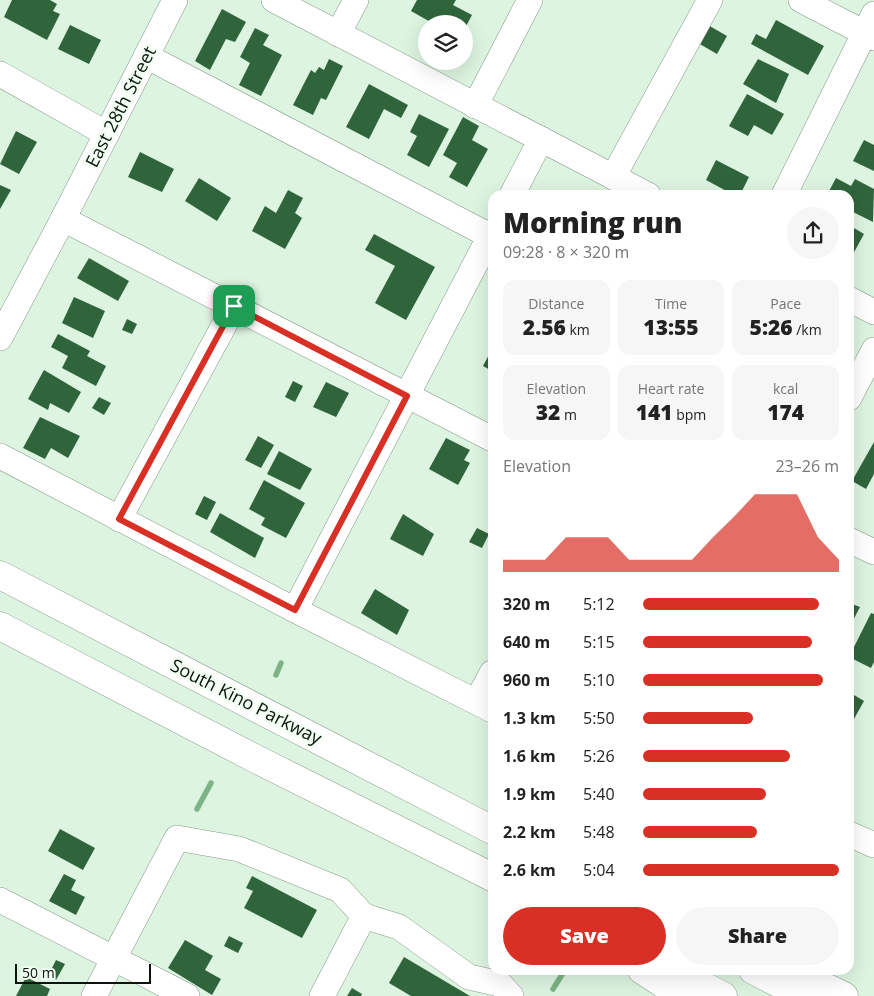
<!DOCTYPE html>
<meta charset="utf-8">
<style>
:root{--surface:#fff;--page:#f6f6f6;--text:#222;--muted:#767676;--accent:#d93025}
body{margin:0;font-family:"Open Sans",sans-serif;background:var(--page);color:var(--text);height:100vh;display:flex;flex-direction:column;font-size:19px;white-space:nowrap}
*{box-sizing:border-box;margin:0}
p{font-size:16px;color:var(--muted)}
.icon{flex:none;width:28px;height:28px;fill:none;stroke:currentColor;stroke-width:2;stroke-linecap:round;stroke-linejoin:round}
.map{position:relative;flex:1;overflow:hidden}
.details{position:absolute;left:488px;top:190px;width:366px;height:785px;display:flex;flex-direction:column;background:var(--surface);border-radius:15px;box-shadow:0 5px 20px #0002}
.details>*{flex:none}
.fabs{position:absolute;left:418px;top:15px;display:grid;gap:10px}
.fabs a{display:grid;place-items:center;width:55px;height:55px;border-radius:50%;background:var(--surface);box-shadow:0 5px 20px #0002;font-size:25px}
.scale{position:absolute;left:15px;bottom:12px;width:136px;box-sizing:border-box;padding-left:5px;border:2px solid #0b130c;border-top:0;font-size:14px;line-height:18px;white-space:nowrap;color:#0b130c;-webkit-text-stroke:4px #f1fef2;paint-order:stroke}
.pin{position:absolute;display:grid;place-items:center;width:42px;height:42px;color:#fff;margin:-21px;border-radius:10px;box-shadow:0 2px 8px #0006}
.round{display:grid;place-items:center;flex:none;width:52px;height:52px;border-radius:26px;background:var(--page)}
.head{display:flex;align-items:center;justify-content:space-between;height:85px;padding:0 15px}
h1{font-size:28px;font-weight:800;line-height:38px}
.figures{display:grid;grid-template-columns:repeat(3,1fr);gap:8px;height:85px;padding:5px 15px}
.figures div{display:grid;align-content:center;border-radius:12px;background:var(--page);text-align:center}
.figures b{font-size:21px;font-weight:800}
.figures small{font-size:14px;font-weight:400}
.figures p{font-size:14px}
.chart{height:140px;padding:10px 15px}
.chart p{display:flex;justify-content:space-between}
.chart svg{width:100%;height:90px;margin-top:5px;fill:var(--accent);opacity:.7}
.button{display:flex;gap:10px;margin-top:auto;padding:10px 15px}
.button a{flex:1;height:58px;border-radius:30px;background:var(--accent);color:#fff;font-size:20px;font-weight:800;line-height:58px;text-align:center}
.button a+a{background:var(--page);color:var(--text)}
ul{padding:0 15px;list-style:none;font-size:16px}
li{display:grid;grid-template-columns:80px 60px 1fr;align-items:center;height:38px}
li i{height:12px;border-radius:6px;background:var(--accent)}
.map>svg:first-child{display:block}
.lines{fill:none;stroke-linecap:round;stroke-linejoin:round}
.stream{stroke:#7db385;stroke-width:5.5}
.building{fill:#30653b}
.minor-casing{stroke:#879b89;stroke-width:26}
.major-casing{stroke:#879b89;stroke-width:29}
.minor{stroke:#fff;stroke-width:25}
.major{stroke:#fff;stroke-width:28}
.route-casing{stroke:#fff;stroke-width:10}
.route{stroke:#d93025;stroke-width:6}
.labels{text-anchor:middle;stroke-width:5;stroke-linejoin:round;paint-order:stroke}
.street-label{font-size:18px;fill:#0b130c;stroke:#f1fef2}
</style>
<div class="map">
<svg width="874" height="996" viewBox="0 0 874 996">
<rect width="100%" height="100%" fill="#ddf4e0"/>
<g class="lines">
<g class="stream">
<polyline points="276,675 281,663"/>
<polyline points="197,809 211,783"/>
<polyline points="553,989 565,970"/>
</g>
</g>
<g class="building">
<polygon points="12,0 50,0 57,4 53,11 60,14 47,40 4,17"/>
<polygon points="417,0 456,0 453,5 472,15 464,30 464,24 434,24 411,11"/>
<polygon points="222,9 246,22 235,42 226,39 210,70 195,61"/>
<polygon points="776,20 824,46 808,75 751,44 756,34 766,39"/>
<polygon points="70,25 101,40 89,64 58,49"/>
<polygon points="708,25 727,36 717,54 698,43"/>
<polygon points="255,28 269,35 263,45 282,55 261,96 239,85 250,63 240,57"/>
<polygon points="329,59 343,66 326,100 321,98 313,115 293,105 311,70 315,73 319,67 324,70"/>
<polygon points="758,59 789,74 776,103 743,84"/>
<polygon points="369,84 408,105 401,118 384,109 369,139 346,127"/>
<polygon points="747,94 784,114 772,135 754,125 748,136 729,126"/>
<polygon points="419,114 449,129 429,167 407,155 417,136 410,132"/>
<polygon points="463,117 479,126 472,140 488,149 467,187 449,177 457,163 443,155"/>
<polygon points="16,131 37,142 19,174 0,164"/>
<polygon points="864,140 874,145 874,171 853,161"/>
<polygon points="140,152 174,169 162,192 128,177"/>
<polygon points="716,160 749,177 740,195 734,195 706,180"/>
<polygon points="199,178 231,198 217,221 185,201"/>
<polygon points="836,178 851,186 855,179 874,189 873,222 849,210 849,195 827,195"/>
<polygon points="0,185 11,190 0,209"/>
<polygon points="288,190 303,198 295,213 302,218 285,249 252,231 265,206 276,213"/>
<polygon points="849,225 864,234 852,256 849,254"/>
<polygon points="374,234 435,267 406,320 375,303 395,266 365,250"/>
<polygon points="89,258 129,281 118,301 77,278"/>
<polygon points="74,297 105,311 93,338 62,323"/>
<polygon points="127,319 137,324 132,334 122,330"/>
<polygon points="58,334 90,351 87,356 106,366 96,386 62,368 68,356 51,347"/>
<polygon points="492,349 492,371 483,366"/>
<polygon points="44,370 81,392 69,413 50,403 48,410 28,399"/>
<polygon points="293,381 303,386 295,402 285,397"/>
<polygon points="326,382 349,393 336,417 313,407"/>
<polygon points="99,397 111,403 104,415 92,408"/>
<polygon points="40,417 80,436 68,458 51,448 45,459 23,448"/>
<polygon points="258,436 274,445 261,468 245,460"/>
<polygon points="446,438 470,450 464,460 470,463 458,485 429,469"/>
<polygon points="874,442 874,474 866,489 852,481"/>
<polygon points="279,451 312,469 300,490 267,474"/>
<polygon points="264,480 305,503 286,538 261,525 265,518 249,509"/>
<polygon points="204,496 216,502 207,520 195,514"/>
<polygon points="220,513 264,538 255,558 210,532"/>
<polygon points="403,514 434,534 423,556 390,539"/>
<polygon points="477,528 489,534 482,548 469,542"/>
<polygon points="375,589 409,610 397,635 361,613"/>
<polygon points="849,603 860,607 849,628"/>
<polygon points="871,613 874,614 874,662 871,668 849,657"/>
<polygon points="849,692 864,701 849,728"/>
<polygon points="60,829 95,848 83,870 48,851"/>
<polygon points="64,874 76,880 71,890 85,897 76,915 49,901"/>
<polygon points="252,876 317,910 302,938 244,908 253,891 246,888"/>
<polygon points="229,936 243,943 238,953 224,946"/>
<polygon points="185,940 213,956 205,970 221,979 212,995 168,968"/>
<polygon points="404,957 470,996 411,996 389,983"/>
<polygon points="56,960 65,964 56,980 48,976"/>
<polygon points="26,977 50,989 47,996 16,996"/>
<polygon points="352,988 362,994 361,996 347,996"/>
</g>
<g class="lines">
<g class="minor-casing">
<g id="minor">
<polyline points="175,0 63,219 492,439"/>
<polyline points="274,0 648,195"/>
<polyline points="801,0 874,38"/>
<polyline points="338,34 356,0"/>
<polyline points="146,56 492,237"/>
<polyline points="0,74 107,134"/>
<polyline points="475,106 530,0"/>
<polyline points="613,177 710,0"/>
<polyline points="512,195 541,139"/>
<polyline points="784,195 874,14"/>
<polyline points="849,299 874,312"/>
<polyline points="0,338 63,219"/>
<polyline points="849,398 874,350"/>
<polyline points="0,456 295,610 492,710"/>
<polyline points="119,519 234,307"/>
<polyline points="849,540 874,552"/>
<polyline points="295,610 492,232"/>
<polyline points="477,701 492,673"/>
<polyline points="849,834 874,845"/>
<polyline points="0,900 187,996"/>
<polyline points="364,916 399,927 469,977 500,984 511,996"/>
<polyline points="94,996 177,838 239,849 340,890 364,916 322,996"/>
</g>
</g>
<g class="major-casing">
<g id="major">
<polyline points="0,575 492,830"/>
<polyline points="0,626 254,758 492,877"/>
<polyline points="642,970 682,996"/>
<polyline points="673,970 723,996"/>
<polyline points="753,970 803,996"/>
<polyline points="790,970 844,996"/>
</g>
</g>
<use href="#minor" class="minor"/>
<use href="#major" class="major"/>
</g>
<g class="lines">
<g class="route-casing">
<polygon id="route" points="234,306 407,396 295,610 119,519"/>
</g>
<use href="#route" class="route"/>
</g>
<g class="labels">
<g class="street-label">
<text transform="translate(121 107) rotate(-63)" y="6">East 28th Street</text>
<text transform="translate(246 702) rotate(27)" y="6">South Kino Parkway</text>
</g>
</g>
</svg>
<div class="fabs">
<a><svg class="icon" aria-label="layers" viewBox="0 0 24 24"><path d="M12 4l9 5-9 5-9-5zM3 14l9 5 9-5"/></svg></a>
</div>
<div class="scale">50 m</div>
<div class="pin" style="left:234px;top:306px;background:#1e9e55"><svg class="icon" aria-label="arrive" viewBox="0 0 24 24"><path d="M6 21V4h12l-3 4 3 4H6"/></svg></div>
<section class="details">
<div class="head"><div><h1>Morning run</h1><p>09:28 · 8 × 320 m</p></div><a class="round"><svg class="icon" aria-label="share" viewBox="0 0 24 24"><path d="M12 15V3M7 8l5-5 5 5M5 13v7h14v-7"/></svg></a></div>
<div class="figures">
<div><p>Distance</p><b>2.56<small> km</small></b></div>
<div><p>Time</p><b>13:55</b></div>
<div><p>Pace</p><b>5:26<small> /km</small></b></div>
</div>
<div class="figures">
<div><p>Elevation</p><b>32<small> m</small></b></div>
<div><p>Heart rate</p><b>141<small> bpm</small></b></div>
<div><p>kcal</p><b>174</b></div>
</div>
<div class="chart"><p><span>Elevation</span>23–26 m</p>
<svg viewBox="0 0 160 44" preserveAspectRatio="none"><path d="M0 44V38L10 38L20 38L30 27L40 27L50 27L60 38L70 38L80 38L90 38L100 27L110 17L120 6L130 6L140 6L150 27L160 38V44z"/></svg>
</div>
<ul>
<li><b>320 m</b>5:12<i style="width:90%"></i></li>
<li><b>640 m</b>5:15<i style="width:86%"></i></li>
<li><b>960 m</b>5:10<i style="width:92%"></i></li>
<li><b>1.3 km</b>5:50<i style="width:56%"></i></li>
<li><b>1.6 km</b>5:26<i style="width:75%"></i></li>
<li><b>1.9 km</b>5:40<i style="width:63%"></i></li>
<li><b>2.2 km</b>5:48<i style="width:58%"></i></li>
<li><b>2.6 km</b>5:04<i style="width:100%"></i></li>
</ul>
<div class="button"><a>Save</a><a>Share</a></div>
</section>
</div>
